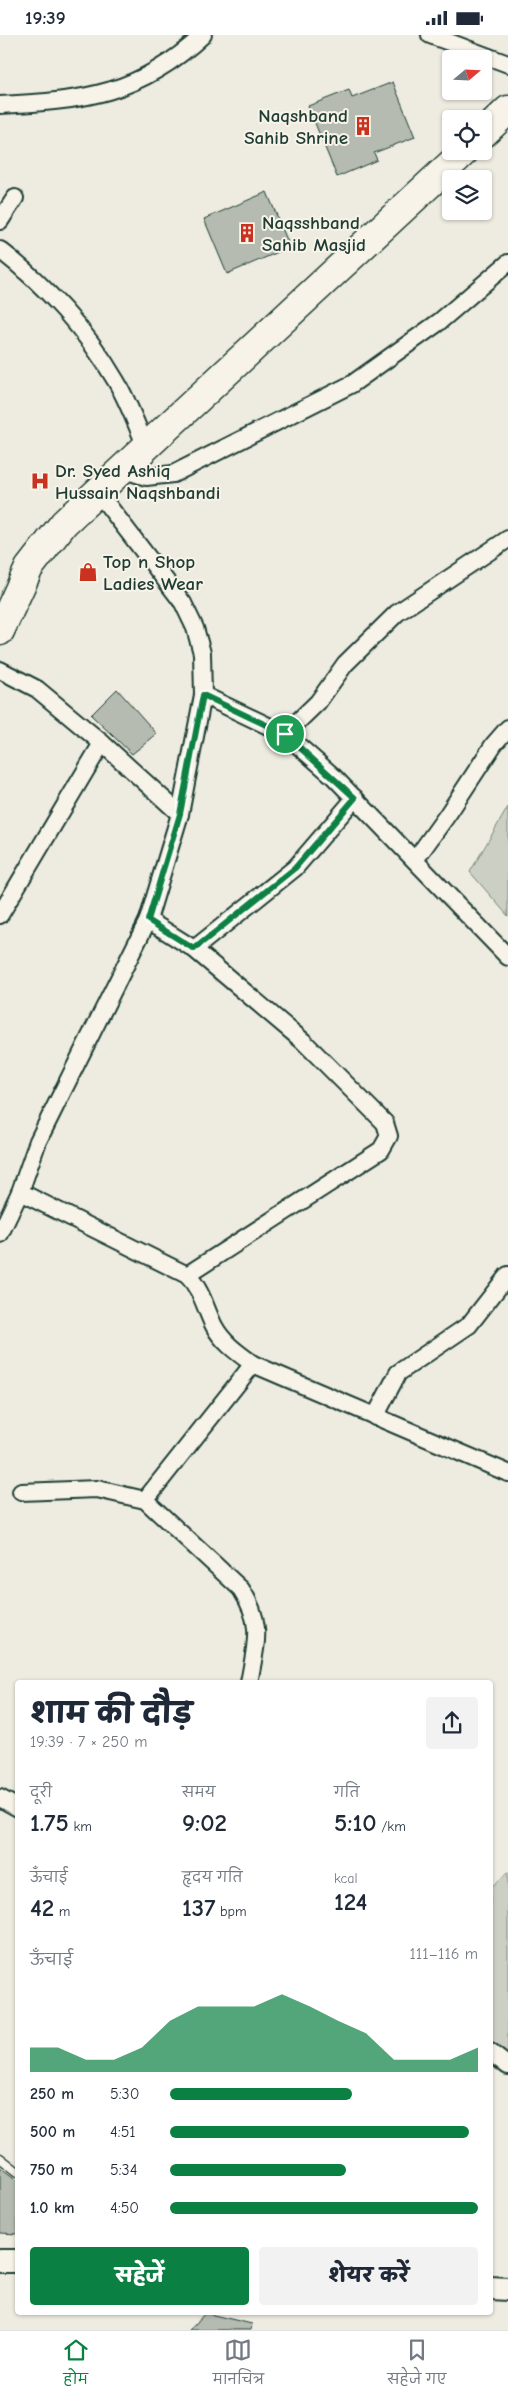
<!DOCTYPE html>
<html lang="hi">
<meta charset="utf-8">
<style>
:root{--surface:#fff;--page:#f2f2f3;--text:#1f2937;--muted:#747a83;--line:#e0e1e3;--accent:#0b8043}
body{margin:0;font-family:"Comic Neue","Playpen Sans Deva",sans-serif;background:var(--page);color:var(--text);height:100vh;display:flex;flex-direction:column;font-size:19px;white-space:nowrap}
*{box-sizing:border-box;margin:0}
p{font-size:16px;color:var(--muted)}
.icon{flex:none;width:28px;height:28px;fill:none;stroke:currentColor;stroke-width:2;stroke-linecap:round;stroke-linejoin:round}
.map{position:relative;flex:1;overflow:hidden}
.panel{position:absolute;left:15px;top:1645px;width:478px;height:635px;display:flex;flex-direction:column;background:var(--surface);border-radius:5px;box-shadow:0 1px 4px #0004}
.panel>*{flex:none}
.needle{width:32px;rotate:71deg}
.controls{position:absolute;left:442px;top:15px;display:grid;gap:10px}
.controls a{display:grid;place-items:center;width:50px;height:50px;border-radius:5px;background:var(--surface);box-shadow:0 1px 4px #0004;font-size:25px}
.pin{position:absolute;display:grid;place-items:center;width:42px;height:42px;color:#fff;margin:-21px;border:2px solid #fff;border-radius:50%;box-shadow:0 1px 5px #0007}
.round{display:grid;place-items:center;flex:none;width:52px;height:52px;border-radius:5px;background:var(--page)}
.summary{display:flex;align-items:center;justify-content:space-between;height:85px;padding:0 15px}
h1{font-size:28px;font-weight:800;line-height:38px}
.figures{display:grid;grid-template-columns:repeat(3,1fr);gap:8px;height:85px;padding:5px 15px}
.figures div{display:grid;align-content:center}
.figures b{font-size:25px;font-weight:800}
.figures small{font-size:14px;font-weight:400}
.figures p{font-size:14px}
.chart{height:140px;padding:10px 15px}
.chart p{display:flex;justify-content:space-between}
.chart svg{width:100%;height:90px;margin-top:5px;fill:var(--accent);opacity:.7}
.primary-button{display:flex;gap:10px;margin-top:auto;padding:10px 15px}
.primary-button a{flex:1;height:58px;border-radius:5px;background:var(--accent);color:#fff;font-size:20px;font-weight:800;line-height:58px;text-align:center}
.primary-button a+a{background:var(--page);color:var(--text)}
ul{padding:0 15px;list-style:none;font-size:16px}
li{display:grid;grid-template-columns:80px 60px 1fr;align-items:center;height:38px}
li i{height:12px;border-radius:6px;background:var(--accent)}
.status{display:flex;justify-content:space-between;align-items:center;height:35px;padding:0 25px;background:var(--surface);direction:ltr}
.status svg{height:14px;fill:currentColor}
.dock{display:flex;justify-content:space-around;align-items:center;height:70px;border-top:1px solid var(--line);background:var(--surface);font-size:14px;color:var(--muted)}
.dock a{display:grid;justify-items:center;gap:2px}
.dock .active{color:var(--accent)}
.map>svg:first-child{display:block}
.green{fill:#cccfc4;stroke:#76867c}
.building{fill:#b5bbb0;stroke:#1f3d34}
.lines{fill:none;stroke-linecap:round;stroke-linejoin:round}
.lane-casing{stroke:#1f3d34;stroke-width:11}
.street-casing{stroke:#1f3d34;stroke-width:20}
.secondary-casing{stroke:#1f3d34;stroke-width:26}
.highway-casing{stroke:#1f3d34;stroke-width:31}
.lane{stroke:#f7f3e8;stroke-width:8}
.street{stroke:#f7f3e8;stroke-width:16}
.secondary{stroke:#f7f3e8;stroke-width:22}
.highway{stroke:#f7f3e8;stroke-width:28}
.route-casing{stroke:#fff;stroke-width:10}
.route{stroke:#0b8043;stroke-width:6}
.labels{text-anchor:middle;stroke-width:4;stroke-linejoin:round;paint-order:stroke}
.poi-label{font-size:19px;font-weight:bold;fill:#1f3d34;stroke:#f7f3e8;text-anchor:start}
</style>
<div class="status"><b>19:39</b><svg viewBox="0 0 49 12"><path d="M0 12V9h3v3zM5 12V6h3v6zM10 12V3h3v9zM15 12V0h3v12zM26 1h20v11H26zM47 4h2v5h-2z"/></svg></div>
<div class="map">
<svg width="508" height="2295" viewBox="0 0 508 2295">
<rect width="100%" height="100%" fill="#eeece1"/>
<filter id="ink" filterUnits="userSpaceOnUse"><feTurbulence type="fractalNoise" baseFrequency=".02" numOctaves="2"/><feDisplacementMap in="SourceGraphic" scale="10" xChannelSelector="R" yChannelSelector="G"/><feConvolveMatrix kernelMatrix="1 2 1 2 8 2 1 2 1" color-interpolation-filters="sRGB"/></filter>
<g filter="url(#ink)">
<g class="green">
<polygon points="508,772 508,881 470,837"/>
<polygon points="508,1837 508,2039 490,2027 490,1853"/>
</g>
<g class="building">
<polygon points="393,47 415,102 374,118 377,125 337,142 308,71 349,55 352,63"/>
<polygon points="267,157 290,212 227,239 204,184"/>
<polygon points="117,654 157,699 132,719 91,680"/>
<polygon points="0,2132 18,2146 18,2199 0,2198"/>
<polygon points="205,2278 252,2289 251,2295 190,2295"/>
</g>
<g class="lines">
<g class="lane-casing">
<polyline id="lane" points="0,2123 18,2137"/>
</g>
<g class="street-casing">
<g id="street">
<polyline points="430,0 508,29"/>
<path d="M0 70C84 66 140 59 203 0"/>
<polyline points="0,186 15,163"/>
<path d="M0 215C45 250 87 296 116 346 128 366 137 391 146 412"/>
<polyline points="121,434 146,442 173,439 352,349 439,287 508,228"/>
<polyline points="0,635 37,654 102,708 180,779"/>
<polyline points="203,660 285,699 333,741 508,922"/>
<polyline points="285,699 318,667 345,629 397,578 508,504"/>
<polyline points="415,825 448,779 494,709 508,693"/>
<polyline points="0,880 102,708"/>
<polyline points="148,885 194,914 303,1006 385,1088 389,1101 381,1115 187,1240"/>
<polyline points="194,914 295,833 355,763"/>
<path d="M20 1157 187 1240C202 1255 205 1273 214 1291 223 1308 238 1318 253 1329L508 1438"/>
<polyline points="0,1199 20,1157 38,1106 148,885 180,779 203,660 202,618 195,593 183,568 97,456"/>
<polyline points="375,1382 398,1338 469,1290 508,1240"/>
<path d="M21 1457 97 1454 145 1465 241 1554C264 1590 256 1607 249 1648"/>
<polyline points="145,1465 253,1329"/>
<polyline points="0,1763 18,1773"/>
<polyline points="490,2017 508,2031"/>
</g>
</g>
<g class="secondary-casing">
<g id="secondary">
<polyline points="0,2226 18,2226"/>
<polyline points="490,2253 508,2254"/>
</g>
</g>
<g class="highway-casing">
<g id="highway">
<polyline points="484,98 508,75"/>
<polyline points="0,596 29,533 64,488 465,116"/>
</g>
</g>
<use href="#lane" class="lane"/>
<use href="#street" class="street"/>
<use href="#secondary" class="secondary"/>
<use href="#highway" class="highway"/>
</g>
</g>
<g class="lines" filter="url(#ink)">
<g class="route-casing">
<polygon id="route" points="203,660 285,699 355,763 295,833 194,914 148,885 180,779"/>
</g>
<use href="#route" class="route"/>
</g>
<defs>
<g id="building-bare" transform="scale(1.5)"><path d="M-4-6H4V6H1V3H-1V6H-4ZM-2.5-4.3h1.7v1.8h-1.7ZM.8-4.3h1.7v1.8H.8ZM-2.5-1h1.7V.8h-1.7ZM.8-1h1.7V.8H.8Z" fill="#c8321e" stroke="#f7f3e8" stroke-width="2.5" paint-order="stroke"/></g>
<g id="hospital-bare" transform="scale(1.5)"><path d="M-5-5h3v3.5h4V-5h3V5h-3V1.5h-4V5h-3Z" fill="#c8321e" stroke="#f7f3e8" stroke-width="2.5" paint-order="stroke"/></g>
<g id="shop-bare" transform="scale(1.5)"><path d="M-5-2.5h2.3a2.7 3.5 0 0 1 5.4 0H5L5.5 6h-11ZM-1.5-2.5h3a1.5 2.3 0 0 0-3 0Z" fill="#c8321e" stroke="#f7f3e8" stroke-width="2.5" paint-order="stroke"/></g>
</defs>
<g fill-rule="evenodd">
<use href="#building-bare" x="363" y="91"/>
<use href="#building-bare" x="247" y="198"/>
<use href="#hospital-bare" x="40" y="446"/>
<use href="#shop-bare" x="88" y="537"/>
</g>
<g class="labels">
<g class="poi-label">
<text x="348" y="87" text-anchor="end">Naqshband<tspan x="348" dy="22">Sahib Shrine</tspan></text>
<text x="262" y="194">Naqsshband<tspan x="262" dy="22">Sahib Masjid</tspan></text>
<text x="55" y="442">Dr. Syed Ashiq<tspan x="55" dy="22">Hussain Naqshbandi</tspan></text>
<text x="103" y="533">Top n Shop<tspan x="103" dy="22">Ladies Wear</tspan></text>
</g>
</g>
</svg>
<div class="controls">
<a><svg class="needle" viewBox="-14 -14 28 28"><path d="M0-13l5 13h-10z" fill="#e53935"/><path d="M0 13l5-13h-10z" fill="#747a83"/></svg></a>
<a><svg class="icon" aria-label="locate" viewBox="0 0 24 24"><circle cx="12" cy="12" r="6"/><path d="M12 2v4M12 18v4M2 12h4M18 12h4"/></svg></a>
<a><svg class="icon" aria-label="layers" viewBox="0 0 24 24"><path d="M12 4l9 5-9 5-9-5zM3 14l9 5 9-5"/></svg></a>
</div>
<div class="pin" style="left:285px;top:699px;background:#1e9e55"><svg class="icon" aria-label="arrive" viewBox="0 0 24 24"><path d="M6 21V4h12l-3 4 3 4H6"/></svg></div>
<section class="panel">
<div class="summary"><div><h1>शाम की दौड़</h1><p>19:39 · 7 × 250 m</p></div><a class="round"><svg class="icon" aria-label="share" viewBox="0 0 24 24"><path d="M12 15V3M7 8l5-5 5 5M5 13v7h14v-7"/></svg></a></div>
<div class="figures">
<div><p>दूरी</p><b>1.75<small> km</small></b></div>
<div><p>समय</p><b>9:02</b></div>
<div><p>गति</p><b>5:10<small> /km</small></b></div>
</div>
<div class="figures">
<div><p>ऊँचाई</p><b>42<small> m</small></b></div>
<div><p>हृदय गति</p><b>137<small> bpm</small></b></div>
<div><p>kcal</p><b>124</b></div>
</div>
<div class="chart"><p><span>ऊँचाई</span>111–116 m</p>
<svg viewBox="0 0 160 44" preserveAspectRatio="none"><path d="M0 44V32L10 32L20 38L30 38L40 32L50 19L60 12L70 12L80 12L90 6L100 12L110 19L120 25L130 38L140 38L150 38L160 32V44z"/></svg>
</div>
<ul>
<li><b>250 m</b>5:30<i style="width:59%"></i></li>
<li><b>500 m</b>4:51<i style="width:97%"></i></li>
<li><b>750 m</b>5:34<i style="width:57%"></i></li>
<li><b>1.0 km</b>4:50<i style="width:100%"></i></li>
</ul>
<div class="primary-button"><a>सहेजें</a><a>शेयर करें</a></div>
</section>
</div>
<nav class="dock">
<a class="active"><svg class="icon" aria-label="home" viewBox="0 0 24 24"><path d="M3 11l9-7 9 7M6 9v11h12V9"/></svg>होम</a>
<a><svg class="icon" aria-label="map" viewBox="0 0 24 24"><path d="M3 6l6-2 6 2 6-2v14l-6 2-6-2-6 2zM9 4v14M15 6v14"/></svg>मानचित्र</a>
<a><svg class="icon" aria-label="saved" viewBox="0 0 24 24"><path d="M7 4h10v16l-5-4-5 4z"/></svg>सहेजे गए</a>
</nav>
